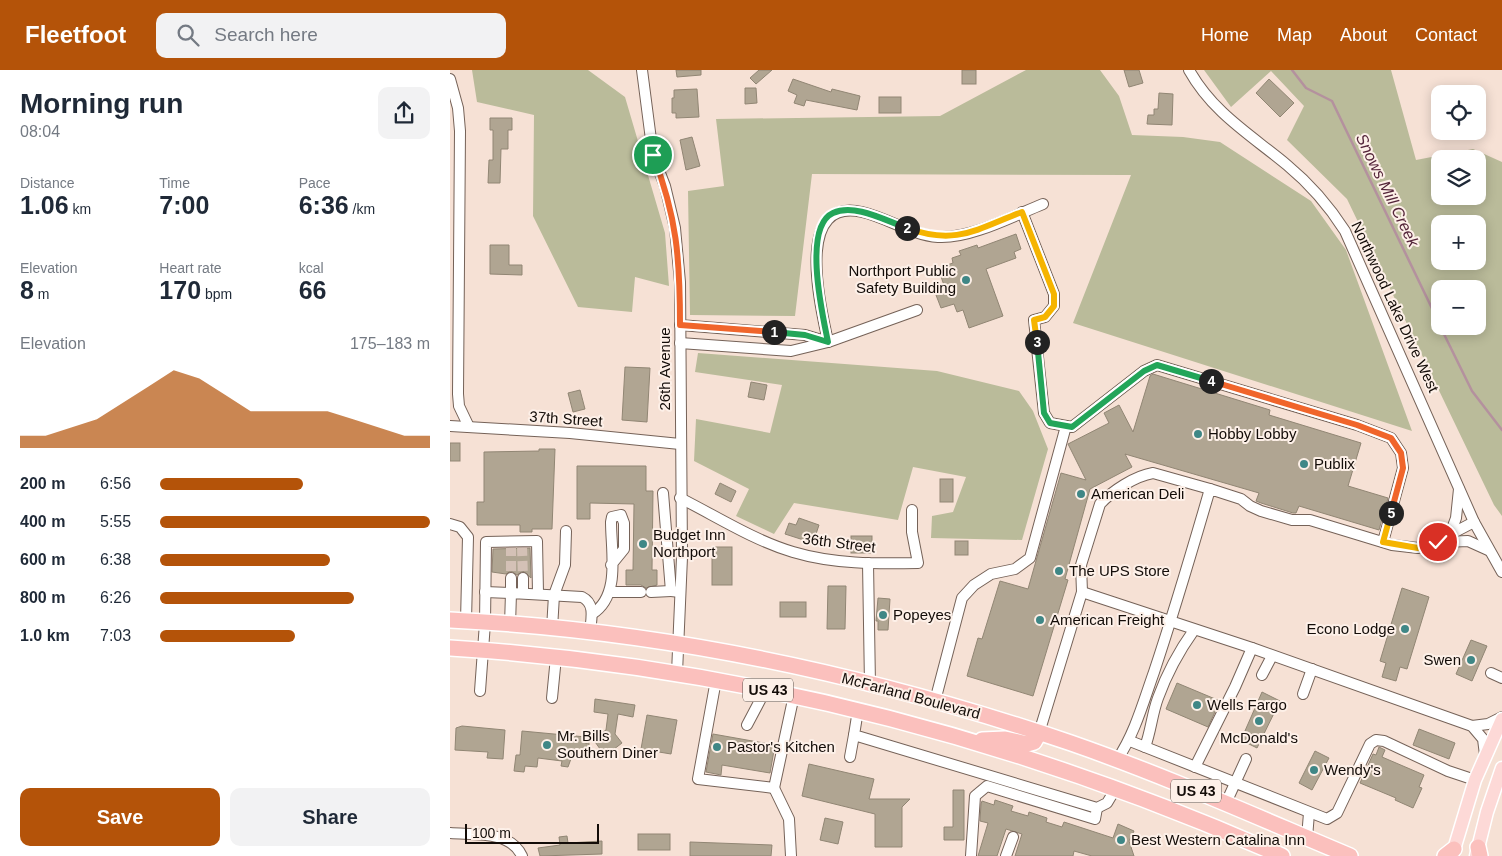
<!DOCTYPE html>
<meta charset="utf-8">
<style>
:root{--surface:#fff;--page:#f2f2f3;--text:#1f2937;--muted:#747a83;--accent:#b45309}
body{margin:0;font-family:Helvetica,sans-serif;background:var(--page);color:var(--text);height:100vh;display:flex;flex-direction:column;font-size:19px;white-space:nowrap}
*{box-sizing:border-box;margin:0}
p{font-size:16px;color:var(--muted)}
.icon{flex:none;width:28px;height:28px;fill:none;stroke:currentColor;stroke-width:2;stroke-linecap:round;stroke-linejoin:round}
.map{position:relative;flex:1;overflow:hidden}
.details{display:flex;flex-direction:column;background:var(--surface);width:450px}
.details>*{flex:none}
.buttons{position:absolute;left:981px;top:15px;display:grid;gap:10px}
.buttons a{display:grid;place-items:center;width:55px;height:55px;border-radius:10px;background:var(--surface);box-shadow:0 2px 12px #0003;font-size:25px}
.scale{position:absolute;left:15px;bottom:12px;width:134px;box-sizing:border-box;padding-left:5px;border:2px solid #130c08;border-top:0;font-size:14px;line-height:18px;white-space:nowrap;color:#130c08;-webkit-text-stroke:4px #fdf0e8;paint-order:stroke}
.pin{position:absolute;display:grid;place-items:center;width:42px;height:42px;color:#fff;margin:-21px;border:2px solid #fff;border-radius:50%;box-shadow:0 1px 5px #0007}
.km{position:absolute;width:25px;height:25px;margin:-12px;border-radius:50%;background:#222;color:#fff;font-size:14px;line-height:25px;text-align:center}
.round{display:grid;place-items:center;flex:none;width:52px;height:52px;border-radius:10px;background:var(--page)}
.overview{display:flex;align-items:center;justify-content:space-between;height:85px;padding:0 20px}
h1{font-size:28px;font-weight:700;line-height:38px}
.metrics{display:grid;grid-template-columns:repeat(3,1fr);gap:8px;height:85px;padding:5px 20px}
.metrics div{display:grid;align-content:center}
.metrics b{font-size:25px;font-weight:700}
.metrics small{font-size:14px;font-weight:400}
.metrics p{font-size:14px}
.chart{height:140px;padding:10px 20px}
.chart p{display:flex;justify-content:space-between}
.chart svg{width:100%;height:90px;margin-top:5px;fill:var(--accent);opacity:.7}
.action{display:flex;gap:10px;margin-top:auto;padding:10px 20px}
.action a{flex:1;height:58px;border-radius:10px;background:var(--accent);color:#fff;font-size:20px;font-weight:700;line-height:58px;text-align:center}
.action a+a{background:var(--page);color:var(--text)}
ul{padding:0 20px;list-style:none;font-size:16px}
li{display:grid;grid-template-columns:80px 60px 1fr;align-items:center;height:38px}
li i{height:12px;border-radius:6px;background:var(--accent)}
header{display:flex;align-items:center;gap:30px;box-sizing:border-box;height:70px;padding:0 25px;background:var(--accent);color:#fff}
header strong{font-size:24px}
nav{display:flex;gap:28px;margin-inline-start:auto;font-size:18px}
.search{width:350px;height:45px;background:var(--page);display:flex;align-items:center;gap:12px;box-sizing:border-box;padding:0 18px;border-radius:10px;color:var(--muted);font-size:19px}
main{display:flex;flex:1;min-height:0}
.map>svg:first-child{display:block}
.forest{fill:#babb9a;fill-rule:evenodd}
.lines{fill:none;stroke-linecap:round;stroke-linejoin:round}
.stream{stroke:#b4919e;stroke-width:2.5}
.building{fill:#b0a592;stroke:#918674}
.minor-tunnel{stroke:#d4c1b6;stroke-width:10;stroke-dasharray:10 5;stroke-linecap:butt}
.minor-casing{stroke:#756258;stroke-width:12}
.major-casing{stroke:#fff;stroke-width:15}
.highway-casing{stroke:#fff;stroke-width:18}
.minor{stroke:#fff;stroke-width:10}
.major{stroke:#fdd9d7;stroke-width:12}
.highway{stroke:#fbc0bd;stroke-width:15}
.split-1-casing{stroke:#fff;stroke-width:10}
.split-2-casing{stroke:#fff;stroke-width:10}
.split-3-casing{stroke:#fff;stroke-width:10}
.split-4-casing{stroke:#fff;stroke-width:10}
.split-5-casing{stroke:#fff;stroke-width:10}
.split-6-casing{stroke:#fff;stroke-width:10}
.split-1{stroke:#f0652b;stroke-width:6}
.split-2{stroke:#22a559;stroke-width:6}
.split-3{stroke:#f5b400;stroke-width:6}
.split-4{stroke:#22a559;stroke-width:6}
.split-5{stroke:#f0652b;stroke-width:6}
.split-6{stroke:#f5b400;stroke-width:6}
.poi-dot{fill:#3f8786;stroke:#fdf0e8;stroke-width:2}
.labels{text-anchor:middle;stroke-width:4;stroke-linejoin:round;paint-order:stroke}
.shield{fill:#fdf0e8;stroke:#59504b;stroke-width:1}
.shield-label{font-size:14px;font-weight:bold;fill:#130c08}
.poi-label{font-size:15px;fill:#130c08;stroke:#fdf0e8;text-anchor:start}
.street-label{font-size:15px;fill:#130c08;stroke:#fdf0e8}
.water-label{font-size:16px;font-style:italic;fill:#54253a;stroke:#fdf0e8}
</style>
<header>
<strong>Fleetfoot</strong>
<div class="search"><svg class="icon" aria-label="search" viewBox="0 0 24 24"><circle cx="10" cy="10" r="6"/><path d="M15 15l6 6"/></svg>Search here</div>
<nav><a>Home</a><a>Map</a><a>About</a><a>Contact</a></nav>
</header>
<main>
<section class="details">
<div class="overview"><div><h1>Morning run</h1><p>08:04</p></div><a class="round"><svg class="icon" aria-label="share" viewBox="0 0 24 24"><path d="M12 15V3M7 8l5-5 5 5M5 13v7h14v-7"/></svg></a></div>
<div class="metrics">
<div><p>Distance</p><b>1.06<small> km</small></b></div>
<div><p>Time</p><b>7:00</b></div>
<div><p>Pace</p><b>6:36<small> /km</small></b></div>
</div>
<div class="metrics">
<div><p>Elevation</p><b>8<small> m</small></b></div>
<div><p>Heart rate</p><b>170<small> bpm</small></b></div>
<div><p>kcal</p><b>66</b></div>
</div>
<div class="chart"><p><span>Elevation</span>175–183 m</p>
<svg viewBox="0 0 160 44" preserveAspectRatio="none"><path d="M0 44V38L10 38L20 34L30 30L40 22L50 14L60 6L70 10L80 18L90 26L100 26L110 26L120 26L130 30L140 34L150 38L160 38V44z"/></svg>
</div>
<ul>
<li><b>200 m</b>6:56<i style="width:53%"></i></li>
<li><b>400 m</b>5:55<i style="width:100%"></i></li>
<li><b>600 m</b>6:38<i style="width:63%"></i></li>
<li><b>800 m</b>6:26<i style="width:72%"></i></li>
<li><b>1.0 km</b>7:03<i style="width:50%"></i></li>
</ul>
<div class="action"><a>Save</a><a>Share</a></div>
</section>
<div class="map">
<svg width="1052" height="786" viewBox="0 0 1052 786">
<rect width="100%" height="100%" fill="#f6e1d5"/>
<g class="forest">
<polygon points="22,0 138,0 175,27 215,163 219,216 185,207 182,242 128,237 83,146 84,45 27,32"/>
<polygon points="576,0 650,0 669,26 682,65 733,67 770,72 861,131 896,180 962,361 623,253 681,105 362,104 345,246 240,245 238,121 274,116 266,49 490,46"/>
<path d="M754 0H941L966 90 1023 79 1052 92V446L1044 435 897 129 837 70 854 36 821 1 781 37ZM990 89H1028V126H990ZM990 154H1028V191H990ZM990 219H1028V256H990Z"/>
<polygon points="248,283 487,301 569,321 583,341 598,379 572,470 481,468 482,446 503,442 516,407 463,397 448,450 344,433 324,464 286,446 299,419 244,391 246,349 320,363 332,315 245,302"/>
</g>
<g class="lines">
<g class="stream">
<polyline points="842,0 856,18 882,31 990,255"/>
<polyline points="990,256 1022,321 1052,360"/>
</g>
</g>
<g class="building">
<polygon points="226,0 251,0 251,5 227,7"/>
<polygon points="309,0 322,0 306,14 300,8"/>
<rect x="512" y="0" width="14" height="14"/>
<polygon points="674,0 689,0 693,13 679,17"/>
<polygon points="343,9 381,22 382,19 410,26 407,40 356,30 354,36 344,33 347,25 338,21"/>
<polygon points="819,9 844,33 830,47 806,23"/>
<polygon points="295,18 306,18 307,33 295,34"/>
<polygon points="247,19 249,47 226,48 226,43 222,43 222,28 224,28 224,20"/>
<polygon points="709,23 723,24 722,55 697,54 698,45 704,45 704,39 708,39"/>
<rect x="429" y="27" width="22" height="16"/>
<polygon points="40,48 62,48 62,60 58,60 58,79 51,79 50,113 38,113 39,90 43,90 43,60 40,60"/>
<polygon points="242,67 250,96 236,100 230,70"/>
<polygon points="566,164 571,179 564,182 566,188 536,199 553,246 519,258 513,240 507,242 504,234 491,238 486,225 496,221 488,198 503,193 502,188 511,185 509,181 527,175 528,178"/>
<polygon points="40,175 59,175 59,195 72,195 72,205 40,204"/>
<polygon points="175,297 200,298 197,352 172,350"/>
<polygon points="703,304 820,340 819,345 911,373 898,416 938,428 929,460 849,436 846,443 843,443 811,433 806,431 809,423 675,384 682,397 640,419 615,509 618,510 583,626 517,606 528,568 532,569 550,511 578,519 611,403 636,410 618,374 659,353 654,343 669,335 683,362 700,306"/>
<polygon points="301,312 317,315 314,330 298,327"/>
<polygon points="130,320 135,339 123,342 118,323"/>
<rect x="0" y="373" width="10" height="18"/>
<polygon points="89,379 105,379 102,459 82,459 82,462 70,462 70,455 27,455 27,432 34,432 34,382 89,381"/>
<polygon points="127,396 196,396 196,421 203,421 202,500 207,500 207,515 196,518 191,515 176,515 176,500 183,500 184,434 140,433 140,449 127,449"/>
<rect x="490" y="409" width="13" height="23"/>
<polygon points="270,413 286,421 281,432 265,424"/>
<polygon points="349,448 369,455 363,473 335,464 339,453 346,455"/>
<rect x="401" y="466" width="21" height="17"/>
<rect x="505" y="471" width="13" height="14"/>
<rect x="262" y="477" width="20" height="38"/>
<polygon points="80,478 81,508 73,501 67,505 61,501 56,504 42,502 43,479"/>
<polygon points="378,516 396,516 395,559 377,559"/>
<polygon points="952,518 979,527 957,599 950,597 946,611 932,607 936,593 930,591"/>
<polygon points="428,528 440,529 438,560 428,560 428,551 426,551"/>
<rect x="330" y="532" width="26" height="15"/>
<polygon points="1021,570 1037,576 1022,611 1006,604"/>
<polygon points="727,613 770,631 758,657 716,639"/>
<polygon points="812,622 830,631 807,678 791,670"/>
<polygon points="145,629 185,635 183,647 168,644 165,664 172,673 155,686 143,669 156,660 158,644 144,642"/>
<polygon points="197,645 227,650 221,684 191,679"/>
<polygon points="12,656 55,660 53,689 37,688 38,682 5,680 6,658"/>
<polygon points="969,659 1005,673 999,689 963,675"/>
<polygon points="72,661 136,667 136,674 139,672 139,685 122,686 118,697 111,696 112,691 88,688 87,697 75,696 74,702 64,701 66,685 70,685"/>
<polygon points="263,664 325,675 320,703 272,695 271,705 256,702"/>
<polygon points="929,677 935,680 932,687 974,705 969,717 972,718 963,738 945,730 946,728 910,713 923,684 926,685"/>
<polygon points="865,681 879,688 862,720 849,713"/>
<polygon points="359,694 424,709 419,729 460,729 452,737 452,777 425,777 425,744 352,726"/>
<polygon points="503,720 514,720 514,770 494,770 494,757 503,757"/>
<polygon points="545,730 563,736 561,741 578,746 579,742 597,748 596,752 612,757 614,752 663,768 668,754 684,761 679,771 684,786 642,786 624,781 623,786 565,786 572,764 556,759 547,786 528,786 538,753 530,751 531,734 532,731 544,735"/>
<polygon points="375,748 393,752 388,774 370,770"/>
<rect x="188" y="764" width="32" height="16"/>
<polygon points="117,766 118,773 152,771 152,784 90,786 88,778 110,775 109,767"/>
<polygon points="240,772 322,775 321,786 240,786"/>
</g>
<g class="lines">
<g class="minor-tunnel">
<polyline points="61,476 61,508"/>
<polyline points="72,476 73,508"/>
</g>
<g class="minor-casing">
<g id="minor">
<polyline points="192,0 203,85 215,116 225,158 230,212 232,487 227,603"/>
<path d="M739 0C763 43 801 65 837 95 860 114 879 136 895 161L1024 452 1052 502"/>
<polyline points="0,9 8,38 10,61 8,324 9,336 19,357"/>
<polyline points="572,142 604,224 604,236 595,247 584,250 594,343 600,353 622,357 694,301 707,295 907,355 941,368 951,383 953,398 933,472"/>
<path d="M467 240 378 272C371 237 343 127 412 142 438 148 462 165 488 167 520 169 563 146 593 134"/>
<polyline points="230,255 355,265 378,272 341,281 230,273"/>
<polyline points="0,356 120,363 230,374"/>
<polyline points="213,423 221,521 230,522"/>
<path d="M230 428C266 446 303 470 343 482 383 494 426 494 468 493L462 462V440"/>
<polyline points="0,454 10,457 18,467 16,551"/>
<polyline points="999,467 1006,448 1009,419"/>
<polyline points="994,472 1018,471 1038,480"/>
<polyline points="418,493 420,615"/>
<polyline points="73,508 73,523"/>
<polyline points="35,522 61,523 61,508"/>
<polyline points="161,522 191,522"/>
<polyline points="201,522 221,521"/>
<polyline points="632,522 802,578 1022,656 1033,669 1035,685"/>
<path d="M142 544C171 526 161 482 161 452L162 447 171 445 174 453V479L161 495"/>
<path d="M60 555 61 523 132 527C146 534 141 549 140 563"/>
<polyline points="102,559 104,525 115,495 116,461"/>
<polyline points="1041,603 1052,608"/>
<polyline points="812,605 822,586"/>
<polyline points="266,610 248,709 324,718 344,625"/>
<polyline points="30,621 35,553 36,472 87,471 88,523"/>
<polyline points="853,624 862,599"/>
<polyline points="102,628 106,587"/>
<polyline points="485,631 512,528 524,515 541,504 565,499 580,488 616,356"/>
<polyline points="408,640 404,665 647,738 657,733 666,718"/>
<polyline points="297,655 316,619"/>
<polyline points="1022,656 1038,654 1052,647"/>
<path d="M589 663 632 522 631 495 650 434C662 421 685 406 703 403L760 419"/>
<polyline points="680,671 877,749 887,743 920,674 926,670 934,671 998,701 1025,710"/>
<path d="M695 677C701 661 702 644 708 628 717 603 729 581 744 560"/>
<polyline points="400,687 404,665"/>
<path d="M667 690C685 663 693 633 704 602 724 542 742 481 760 419L791 429 800 436 811 441 842 450H860L942 475 968 478 980 475 1024 452"/>
<polyline points="745,697 785,617 802,578"/>
<polyline points="324,718 339,749 341,786"/>
<polyline points="776,733 796,689"/>
<path d="M0 763C24 765 60 760 72 786"/>
<polyline points="857,768 859,743"/>
<polyline points="521,786 525,726 537,716 645,749 647,738"/>
<polyline points="556,786 563,767"/>
</g>
</g>
<g class="major-casing">
<g id="major">
<polyline points="1002,786 1025,710 1052,649"/>
<polyline points="1026,786 1037,742 1052,698"/>
</g>
</g>
<g class="highway-casing">
<g id="highway">
<path d="M0 550C211 560 421 605 621 673 716 706 807 747 900 786"/>
<path d="M0 578C288 596 568 669 832 786"/>
<polyline points="532,670 555,669 577,674 584,672 589,663"/>
<polyline points="1028,777 1030,786"/>
<polyline points="995,786 1004,779"/>
</g>
</g>
<use href="#minor" class="minor"/>
<use href="#major" class="major"/>
<use href="#highway" class="highway"/>
</g>
<g class="lines">
<g class="split-1-casing">
<path id="split-1" d="M203 85C227 147 230 189 230 255L324 262"/>
</g>
<g class="split-2-casing">
<path id="split-2" d="M324 262 355 265 378 272C373 247 352 157 383 143 405 133 436 151 457 158"/>
</g>
<g class="split-3-casing">
<path id="split-3" d="M457 158C506 176 527 159 572 142L604 224V236L595 247 584 250 587 272"/>
</g>
<g class="split-4-casing">
<polyline id="split-4" points="587,272 594,343 600,353 622,357 694,301 707,295 761,311"/>
</g>
<g class="split-5-casing">
<polyline id="split-5" points="761,311 907,355 941,368 951,383 953,398 941,443"/>
</g>
<g class="split-6-casing">
<polyline id="split-6" points="941,443 933,472 968,478 988,472"/>
</g>
<use href="#split-1" class="split-1"/>
<use href="#split-2" class="split-2"/>
<use href="#split-3" class="split-3"/>
<use href="#split-4" class="split-4"/>
<use href="#split-5" class="split-5"/>
<use href="#split-6" class="split-6"/>
</g>
<g class="poi-dot">
<circle cx="516" cy="210" r="5"/>
<circle cx="748" cy="364" r="5"/>
<circle cx="854" cy="394" r="5"/>
<circle cx="631" cy="424" r="5"/>
<circle cx="193" cy="474" r="5"/>
<circle cx="609" cy="501" r="5"/>
<circle cx="433" cy="545" r="5"/>
<circle cx="590" cy="550" r="5"/>
<circle cx="955" cy="559" r="5"/>
<circle cx="1021" cy="590" r="5"/>
<circle cx="747" cy="635" r="5"/>
<circle cx="809" cy="651" r="5"/>
<circle cx="97" cy="675" r="5"/>
<circle cx="267" cy="677" r="5"/>
<circle cx="864" cy="700" r="5"/>
<circle cx="671" cy="770" r="5"/>
</g>
<g class="labels">
<g class="shield">
<rect x="293" y="608.5" width="50" height="23" rx="4"/>
<rect x="721" y="709.5" width="50" height="23" rx="4"/>
</g>
<g class="shield-label">
<text x="318" y="625">US 43</text>
<text x="746" y="726">US 43</text>
</g>
<g class="poi-label">
<text x="506" y="206" text-anchor="end">Northport Public<tspan x="506" dy="17">Safety Building</tspan></text>
<text x="758" y="369">Hobby Lobby</text>
<text x="864" y="399">Publix</text>
<text x="641" y="429">American Deli</text>
<text x="203" y="470">Budget Inn<tspan x="203" dy="17">Northport</tspan></text>
<text x="619" y="506">The UPS Store</text>
<text x="443" y="550">Popeyes</text>
<text x="600" y="555">American Freight</text>
<text x="945" y="564" text-anchor="end">Econo Lodge</text>
<text x="1011" y="595" text-anchor="end">Swen</text>
<text x="757" y="640">Wells Fargo</text>
<text x="107" y="671">Mr. Bills<tspan x="107" dy="17">Southern Diner</tspan></text>
<text x="809" y="673" text-anchor="middle">McDonald's</text>
<text x="277" y="682">Pastor's Kitchen</text>
<text x="874" y="705">Wendy's</text>
<text x="681" y="775">Best Western Catalina Inn</text>
</g>
<g class="street-label">
<text transform="translate(945 237) rotate(65)" y="5">Northwood Lake Drive West</text>
<text transform="translate(215 299) rotate(-90)" y="5">26th Avenue</text>
<text transform="translate(116 349) rotate(4)" y="5">37th Street</text>
<text transform="translate(389 473) rotate(7)" y="5">36th Street</text>
<text transform="translate(461 626) rotate(15)" y="5">McFarland Boulevard</text>
</g>
<g class="water-label">
<text transform="translate(938 120) rotate(64)" y="6">Snows Mill Creek</text>
</g>
</g>
</svg>
<div class="buttons">
<a><svg class="icon" aria-label="locate" viewBox="0 0 24 24"><circle cx="12" cy="12" r="6"/><path d="M12 2v4M12 18v4M2 12h4M18 12h4"/></svg></a>
<a><svg class="icon" aria-label="layers" viewBox="0 0 24 24"><path d="M12 4l9 5-9 5-9-5zM3 14l9 5 9-5"/></svg></a>
<a>+</a>
<a>−</a>
</div>
<div class="scale">100 m</div>
<div class="pin" style="left:203px;top:85px;background:#1e9e55"><svg class="icon" aria-label="arrive" viewBox="0 0 24 24"><path d="M6 21V4h12l-3 4 3 4H6"/></svg></div>
<div class="pin" style="left:988px;top:472px;background:#d93025"><svg class="icon" aria-label="check" viewBox="0 0 24 24"><path d="M5 12l5 5 9-10"/></svg></div>
<b class="km" style="left:324px;top:262px">1</b>
<b class="km" style="left:457px;top:158px">2</b>
<b class="km" style="left:587px;top:272px">3</b>
<b class="km" style="left:761px;top:311px">4</b>
<b class="km" style="left:941px;top:443px">5</b>
</div>
</main>
